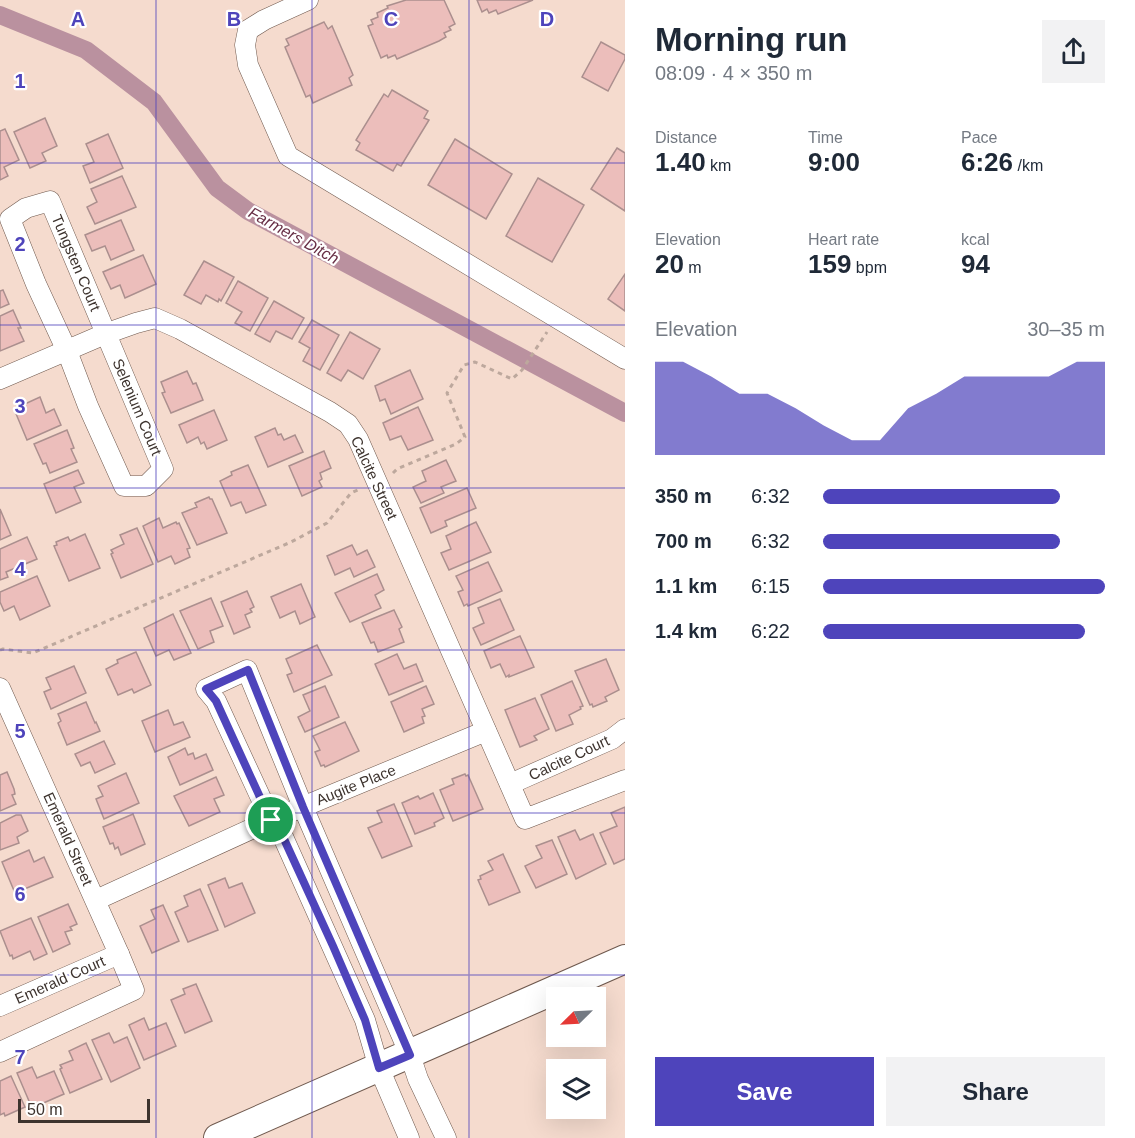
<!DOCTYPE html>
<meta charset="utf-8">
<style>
:root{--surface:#fff;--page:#f2f2f3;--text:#1f2937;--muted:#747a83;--accent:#4e44bb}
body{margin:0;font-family:Helvetica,sans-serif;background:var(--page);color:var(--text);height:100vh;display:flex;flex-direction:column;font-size:22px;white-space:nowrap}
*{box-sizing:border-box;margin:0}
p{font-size:20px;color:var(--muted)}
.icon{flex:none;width:33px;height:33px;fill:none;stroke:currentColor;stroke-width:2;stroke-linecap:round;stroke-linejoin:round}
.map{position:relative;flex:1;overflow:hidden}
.sheet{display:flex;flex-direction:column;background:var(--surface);width:510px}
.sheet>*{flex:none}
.needle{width:39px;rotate:246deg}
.fabs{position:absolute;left:546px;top:987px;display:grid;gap:12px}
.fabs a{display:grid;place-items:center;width:60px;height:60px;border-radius:0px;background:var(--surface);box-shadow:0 6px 24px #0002;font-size:30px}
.scale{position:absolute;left:18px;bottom:15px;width:132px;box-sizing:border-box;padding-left:6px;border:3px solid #3d332e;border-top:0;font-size:16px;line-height:21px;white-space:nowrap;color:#3d332e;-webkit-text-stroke:4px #fff;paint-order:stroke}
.pin{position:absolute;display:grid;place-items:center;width:51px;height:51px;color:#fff;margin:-26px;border:3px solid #fff;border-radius:50%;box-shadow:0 2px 6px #0007}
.round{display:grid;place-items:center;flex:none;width:63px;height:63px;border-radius:0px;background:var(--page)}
.summary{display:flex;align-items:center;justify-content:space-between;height:102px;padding:0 30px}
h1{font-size:33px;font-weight:800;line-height:45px}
.metrics{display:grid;grid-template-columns:repeat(3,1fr);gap:9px;height:102px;padding:6px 30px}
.metrics div{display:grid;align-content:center}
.metrics b{font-size:26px;font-weight:800}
.metrics small{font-size:16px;font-weight:400}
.metrics p{font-size:16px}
.chart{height:168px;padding:12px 30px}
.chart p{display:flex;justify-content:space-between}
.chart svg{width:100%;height:108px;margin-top:6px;fill:var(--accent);opacity:.7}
.primary-button{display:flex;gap:12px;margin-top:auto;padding:12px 30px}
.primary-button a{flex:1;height:69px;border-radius:0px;background:var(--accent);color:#fff;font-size:24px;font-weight:800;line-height:69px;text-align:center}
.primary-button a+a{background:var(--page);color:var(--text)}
ul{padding:0 30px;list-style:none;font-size:20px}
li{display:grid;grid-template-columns:96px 72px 1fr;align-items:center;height:45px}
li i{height:15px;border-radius:8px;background:var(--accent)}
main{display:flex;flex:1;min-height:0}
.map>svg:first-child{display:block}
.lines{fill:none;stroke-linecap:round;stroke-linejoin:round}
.canal{stroke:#ba919f;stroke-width:18}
.building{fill:#ecbebb;stroke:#ab8f8e;stroke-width:1.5}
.street-casing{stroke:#6f594e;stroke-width:21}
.secondary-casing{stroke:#6f594e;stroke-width:30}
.path{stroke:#bda89d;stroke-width:3;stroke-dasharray:4.5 4.5;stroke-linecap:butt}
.street{stroke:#fff;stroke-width:20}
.secondary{stroke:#fff;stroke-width:28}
.route-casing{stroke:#fff;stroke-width:12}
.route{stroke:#4e44bb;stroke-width:8}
.grid{fill:none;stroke:#4e44bb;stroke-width:1.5;stroke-opacity:0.55}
.labels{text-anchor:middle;stroke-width:4.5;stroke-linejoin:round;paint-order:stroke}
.street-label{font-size:15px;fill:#3d332e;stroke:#fff}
.water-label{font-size:16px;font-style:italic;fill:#672f45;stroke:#fff}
.grid-label{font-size:20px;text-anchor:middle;font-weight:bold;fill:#4e44bb;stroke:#fff;stroke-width:4.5;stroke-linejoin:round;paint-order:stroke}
</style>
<main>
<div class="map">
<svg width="625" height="1138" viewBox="0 0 625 1138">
<rect width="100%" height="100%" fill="#f5dbce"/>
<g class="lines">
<polyline class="canal" points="0,15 86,50 154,102 217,188 248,211 625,413"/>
</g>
<g class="building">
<polygon points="406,0 444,0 455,24 449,27 451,30 444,33 446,37 439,41 397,59 395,55 388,58 387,55 381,58 368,26 373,24 371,20 378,17 377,13 388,8 387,6"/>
<polygon points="477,0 533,0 498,14 496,10 489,13 487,9 482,12"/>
<polygon points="324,22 328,29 332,26 353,75 349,78 352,85 313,103 310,95 306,97 285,47 289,45 286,39"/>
<polygon points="601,42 625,55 625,59 608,91 582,77"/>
<polygon points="392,90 428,111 424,118 429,120 401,166 397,164 393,171 356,150 360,143 356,140 384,94 388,97"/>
<polygon points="45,118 57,146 42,153 46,161 30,168 14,132"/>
<polygon points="5,129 19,160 4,167 8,176 0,180 0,131"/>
<polygon points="108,134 123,168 90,183 83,166 94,162 86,144"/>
<polygon points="455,139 512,174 486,219 428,185"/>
<polygon points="617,148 625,153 625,211 591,189"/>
<polygon points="122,176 136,207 95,224 87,207 97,202 91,189"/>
<polygon points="538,178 584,205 552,262 506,236"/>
<polygon points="121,220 134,250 111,260 105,246 92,251 85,235"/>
<polygon points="143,255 156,284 125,298 120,285 111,289 103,272"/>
<polygon points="204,261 234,277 221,301 219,299 218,302 206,295 201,304 184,295"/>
<polygon points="625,274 625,311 608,299"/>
<polygon points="238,281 268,298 250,331 235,323 242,312 226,303"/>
<polygon points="3,290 9,304 0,308 0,291"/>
<polygon points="274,301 304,318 292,339 276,331 270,342 255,334"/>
<polygon points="13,310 21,328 18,328 24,341 0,351 0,316"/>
<polygon points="312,320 339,335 320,370 303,361 310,348 299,342"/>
<polygon points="350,332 380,349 363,379 348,370 341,381 327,373"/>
<polygon points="410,370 423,399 391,414 385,399 380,401 375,386"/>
<polygon points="187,371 193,384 196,383 203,400 171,413 162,393 165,392 161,382"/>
<polygon points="40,397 46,413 54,409 61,425 27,440 14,409"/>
<polygon points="418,407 433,440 408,450 401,436 390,440 383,423"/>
<polygon points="214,410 227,440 207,449 204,442 201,444 198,437 187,443 179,425"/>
<polygon points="275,428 278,435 281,434 284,440 295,435 303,452 268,467 255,437"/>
<polygon points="67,430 74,448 71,449 77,462 50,473 46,463 43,464 34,444"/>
<polygon points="324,451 331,468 320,473 322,479 319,481 322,487 302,496 289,466"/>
<polygon points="446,460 456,481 441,487 444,493 421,503 413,487 426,481 422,471"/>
<polygon points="248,465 266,505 246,513 241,502 231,506 220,481 232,475 231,472"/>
<polygon points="78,470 84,483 74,487 81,502 56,513 44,484"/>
<polygon points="467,488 476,508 445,521 447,526 431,533 420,508"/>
<polygon points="209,497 210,499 212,499 227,533 197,545 182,513 197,507 195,503"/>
<polygon points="0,509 11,535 0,540"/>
<polygon points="159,518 163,528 176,522 177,524 179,523 190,548 187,549 190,557 175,564 171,556 158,562 143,526"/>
<polygon points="476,522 491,552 449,570 441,553 451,549 446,536"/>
<polygon points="137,528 153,564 121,578 111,554 113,553 111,550 124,544 120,535"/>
<polygon points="85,534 100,568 69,581 54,546 57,545 56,542 68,537 70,541"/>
<polygon points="27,537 37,559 6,572 8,577 0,580 0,549"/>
<polygon points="352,545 357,555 367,550 375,567 354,577 350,568 335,575 327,556"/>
<polygon points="488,562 502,591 468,606 467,604 464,606 458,592 463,590 456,576"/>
<polygon points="377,574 384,590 375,595 381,608 350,622 335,593"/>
<polygon points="37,576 50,606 20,620 14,606 4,611 0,602 0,592"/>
<polygon points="301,584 315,617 300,624 295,611 280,618 271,597"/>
<polygon points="247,591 254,607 250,609 252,612 245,615 250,627 234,634 221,602"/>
<polygon points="211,598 223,626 210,631 214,642 198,649 180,611"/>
<polygon points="500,599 514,630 481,645 473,628 484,623 478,608"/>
<polygon points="394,610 402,627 399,629 404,642 378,652 374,642 371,643 362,623"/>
<polygon points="173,614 191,653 174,660 169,650 156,656 144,628"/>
<polygon points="520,636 534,667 509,677 509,675 506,677 500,664 491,668 484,651"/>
<polygon points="317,645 332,675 294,692 287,675 292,673 286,659"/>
<polygon points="136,652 151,685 134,693 132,689 118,695 106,669 118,663 117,660"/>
<polygon points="397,654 404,669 416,664 423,681 389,695 375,664"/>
<polygon points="606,659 619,690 605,697 607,701 593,707 592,704 590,705 575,671"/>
<polygon points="74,666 86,693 51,709 44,692 51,689 46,678"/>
<polygon points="572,681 583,706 580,707 581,709 569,715 573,724 556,731 541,695"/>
<polygon points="325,686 339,717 305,732 298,717 310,711 303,695"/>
<polygon points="426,686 434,704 422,709 425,716 422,717 424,723 404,732 391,702"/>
<polygon points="535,698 549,729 534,736 537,740 520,747 505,710"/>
<polygon points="86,702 95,723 96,722 100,731 67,745 58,723 61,721 58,714"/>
<polygon points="168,710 174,725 183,722 190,737 155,752 142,721"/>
<polygon points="345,722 359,751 325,767 324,765 321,766 315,752 320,750 313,736"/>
<polygon points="104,741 115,764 95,773 90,762 81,766 75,754"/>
<polygon points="185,748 188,755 193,753 195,759 206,754 213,770 180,785 168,757"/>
<polygon points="7,772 14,789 15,794 12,795 16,804 0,811 0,775"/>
<polygon points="126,773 139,803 104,819 96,799 103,796 98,786"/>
<polygon points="465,774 466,776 468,775 483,809 453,821 440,790 454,784 452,779"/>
<polygon points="216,777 224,795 214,799 220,812 189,826 174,796"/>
<polygon points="433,793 444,818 434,823 435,826 415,834 402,803 418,796 420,799"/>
<polygon points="394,804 412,846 382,858 368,828 382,822 377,811"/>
<polygon points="625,807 625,859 614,864 600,833 617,826 611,813"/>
<polygon points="133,814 145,844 121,855 118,847 115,849 113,843 110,844 103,827"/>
<polygon points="16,815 21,815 28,831 17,837 19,843 0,850 0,823"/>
<polygon points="575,830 580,840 593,834 606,864 576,879 558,837"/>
<polygon points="552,840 567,874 536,888 525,866 542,858 536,846"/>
<polygon points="29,850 34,862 44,857 53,877 15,893 2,862"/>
<polygon points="503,854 520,892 489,905 478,880 481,879 480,876 493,870 488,861"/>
<polygon points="225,878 229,888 242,883 255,913 225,927 208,885"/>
<polygon points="200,889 218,930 188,942 175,912 188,906 184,896"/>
<polygon points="68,904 77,924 70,927 72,930 65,932 70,944 53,952 38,917"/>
<polygon points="163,905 179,941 152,953 140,926 155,919 151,910"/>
<polygon points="31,918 47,954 34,960 30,951 13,959 12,955 10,956 0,931"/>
<polygon points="196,984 212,1021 185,1033 171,1000 185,994 183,989"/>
<polygon points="144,1018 149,1030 166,1023 176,1046 144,1060 129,1025"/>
<polygon points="109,1033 114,1043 127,1037 140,1068 111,1082 92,1040"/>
<polygon points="86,1043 102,1079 70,1093 60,1069 62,1068 60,1065 73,1060 69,1051"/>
<polygon points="32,1067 37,1078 54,1071 64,1094 32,1108 17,1073"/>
<polygon points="11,1076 25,1107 5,1116 4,1113 0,1115 0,1081"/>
</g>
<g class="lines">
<g class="street-casing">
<g id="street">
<polyline points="308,0 264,20 248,30 245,45 248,65 288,156 625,359"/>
<polygon points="50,201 163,469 146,486 124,486 88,406 67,351 36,284 10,219 26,208"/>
<polyline points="0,379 105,334 136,323 155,318 180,329 330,412 348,424 358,439 525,819 625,780"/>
<polyline points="0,688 119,954 134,990 0,1052"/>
<polyline points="510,784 612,739 625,729"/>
<polyline points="96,900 271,820 486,731"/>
<polyline points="0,1006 119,954"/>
<polyline points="409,1138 379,1068 365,1020 284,839 271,820 216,701 206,689 247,670 303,807 410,1055 418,1079 446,1138"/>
</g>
</g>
<g class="secondary-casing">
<polyline id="secondary" points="218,1138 625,959"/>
</g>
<g class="path">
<polyline points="393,473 397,469 456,444 465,437 447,393 464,365 475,362 512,379 522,370 547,332"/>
<polyline points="0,650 3,649 33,653 291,542 327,523 351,493 360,489"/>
</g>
<use href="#street" class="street"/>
<use href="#secondary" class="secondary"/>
</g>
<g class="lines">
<g class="route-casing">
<polygon id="route" points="248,670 303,807 410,1055 379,1068 365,1020 333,946 284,839 264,806 216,701 206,689"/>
</g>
<use href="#route" class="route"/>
</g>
<path class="grid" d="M156 0V1138M312 0V1138M469 0V1138M0 163H625M0 325H625M0 488H625M0 650H625M0 813H625M0 975H625"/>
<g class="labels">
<g class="street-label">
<text transform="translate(76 263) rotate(67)" y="5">Tungsten Court</text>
<text transform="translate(137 407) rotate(67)" y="5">Selenium Court</text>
<text transform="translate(374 478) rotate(65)" y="5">Calcite Street</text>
<text transform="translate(569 758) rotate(-25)" y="5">Calcite Court</text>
<text transform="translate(356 785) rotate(-22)" y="5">Augite Place</text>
<text transform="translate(68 839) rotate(66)" y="5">Emerald Street</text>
<text transform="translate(60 980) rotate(-24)" y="5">Emerald Court</text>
</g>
<g class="water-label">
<text transform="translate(294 235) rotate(29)" y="6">Farmers Ditch</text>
</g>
</g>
<g class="grid-label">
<text x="78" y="26">A</text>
<text x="234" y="26">B</text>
<text x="391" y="26">C</text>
<text x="547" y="26">D</text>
<text x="20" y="88">1</text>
<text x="20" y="251">2</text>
<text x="20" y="413">3</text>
<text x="20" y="576">4</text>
<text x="20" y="738">5</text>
<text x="20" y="901">6</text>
<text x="20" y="1064">7</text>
</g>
</svg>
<div class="fabs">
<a><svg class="needle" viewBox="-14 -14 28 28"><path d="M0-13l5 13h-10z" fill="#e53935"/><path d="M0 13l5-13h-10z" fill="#747a83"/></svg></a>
<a><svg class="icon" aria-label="layers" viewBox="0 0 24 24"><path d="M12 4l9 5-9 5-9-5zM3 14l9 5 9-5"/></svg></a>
</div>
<div class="scale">50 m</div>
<div class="pin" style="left:271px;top:820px;background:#1e9e55"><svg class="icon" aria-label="arrive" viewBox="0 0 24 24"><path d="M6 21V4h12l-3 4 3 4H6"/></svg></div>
</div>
<section class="sheet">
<div class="summary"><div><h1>Morning run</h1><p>08:09 · 4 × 350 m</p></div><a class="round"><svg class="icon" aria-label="share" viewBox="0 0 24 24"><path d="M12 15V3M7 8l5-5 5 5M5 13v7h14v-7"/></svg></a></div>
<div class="metrics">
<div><p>Distance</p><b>1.40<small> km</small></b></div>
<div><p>Time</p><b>9:00</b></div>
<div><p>Pace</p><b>6:26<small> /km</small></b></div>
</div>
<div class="metrics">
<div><p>Elevation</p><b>20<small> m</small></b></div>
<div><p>Heart rate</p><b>159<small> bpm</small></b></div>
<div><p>kcal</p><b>94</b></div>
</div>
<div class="chart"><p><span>Elevation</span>30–35 m</p>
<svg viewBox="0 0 160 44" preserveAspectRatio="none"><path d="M0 44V6L10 6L20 12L30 19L40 19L50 25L60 32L70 38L80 38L90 25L100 19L110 12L120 12L130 12L140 12L150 6L160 6V44z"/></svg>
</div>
<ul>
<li><b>350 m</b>6:32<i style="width:84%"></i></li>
<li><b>700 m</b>6:32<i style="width:84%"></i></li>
<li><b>1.1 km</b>6:15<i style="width:100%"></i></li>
<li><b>1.4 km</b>6:22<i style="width:93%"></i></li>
</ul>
<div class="primary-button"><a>Save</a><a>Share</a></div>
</section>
</main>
